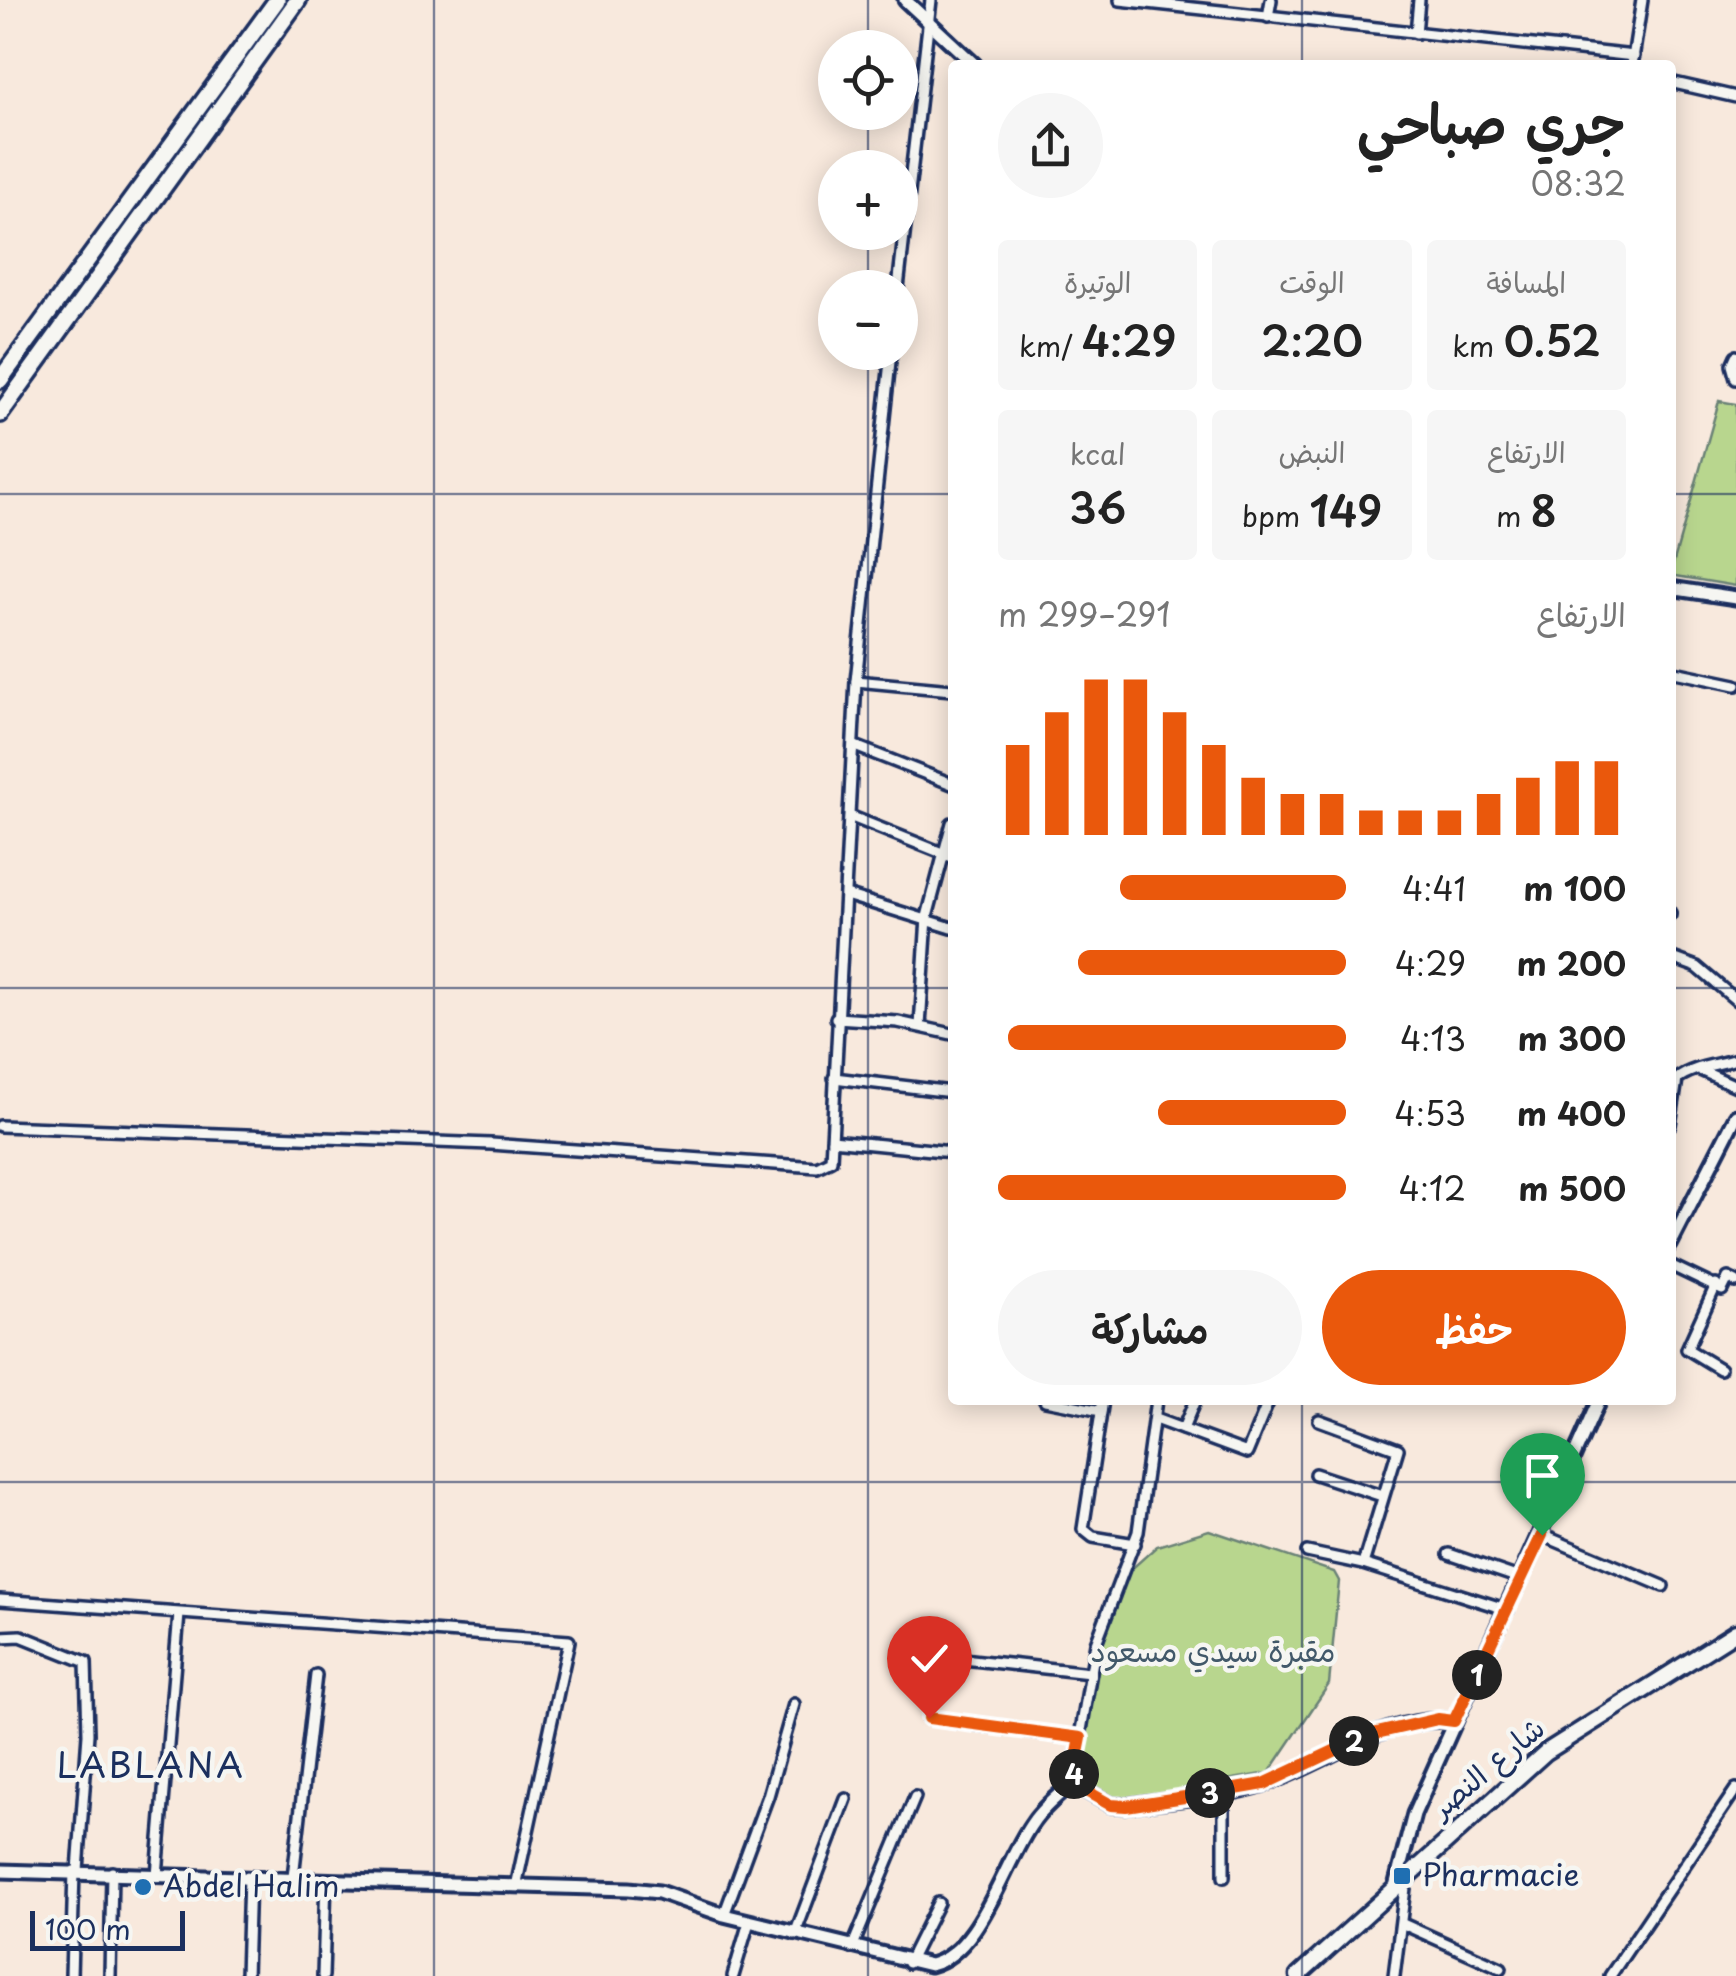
<!DOCTYPE html>
<html lang="ar">
<meta charset="utf-8">
<style>
:root{--surface:#fff;--page:#f6f6f6;--text:#222;--muted:#767676;--accent:#ea580c}
body{margin:0;font-family:"Playpen Sans","Playpen Sans Arabic",sans-serif;background:var(--page);color:var(--text);direction:rtl;height:100vh;display:flex;flex-direction:column;font-size:38px;white-space:nowrap}
*{box-sizing:border-box;margin:0}
p{font-size:32px;color:var(--muted)}
.icon{flex:none;width:55px;height:55px;fill:none;stroke:currentColor;stroke-width:2;stroke-linecap:round;stroke-linejoin:round}
.map{position:relative;flex:1;overflow:hidden;direction:ltr}
.panel{position:absolute;left:948px;top:60px;width:728px;height:1345px;display:flex;flex-direction:column;background:var(--surface);border-radius:10px;box-shadow:0 5px 25px #0003;direction:rtl}
.panel>*{flex:none}
.tools{position:absolute;left:818px;top:30px;display:grid;gap:20px}
.tools a{display:grid;place-items:center;width:100px;height:100px;border-radius:50%;background:var(--surface);box-shadow:0 5px 25px #0003;font-size:50px}
.scale{position:absolute;left:30px;bottom:25px;width:155px;box-sizing:border-box;padding-left:10px;border:5px solid #1b2f5e;border-top:0;font-size:28px;line-height:35px;white-space:nowrap;color:#1b2f5e;-webkit-text-stroke:8px #f6f6f2;paint-order:stroke}
.pin{position:absolute;display:grid;place-items:center;width:85px;height:85px;color:#fff;margin:-102px -42px;border-radius:50% 50% 50% 0;rotate:-45deg;box-shadow:0 0 10px #0007}
.pin .icon{rotate:45deg}
.km{position:absolute;width:50px;height:50px;margin:-25px;border-radius:50%;background:#222;color:#fff;font-size:28px;line-height:50px;text-align:center}
.round{display:grid;place-items:center;flex:none;width:105px;height:105px;border-radius:52px;background:var(--page)}
.head{display:flex;align-items:center;justify-content:space-between;height:170px;padding:0 50px}
h1{font-size:55px;font-weight:600;line-height:75px}
.metrics{display:grid;grid-template-columns:repeat(3,1fr);gap:15px;height:170px;padding:10px 50px}
.metrics div{display:grid;align-content:center;border-radius:10px;background:var(--page);text-align:center}
.metrics b{font-size:42px;font-weight:600}
.metrics small{font-size:28px;font-weight:400}
.metrics p{font-size:28px}
.chart{height:280px;padding:20px 50px}
.chart p{display:flex;justify-content:space-between}
.chart svg{width:100%;height:180px;margin-top:10px;stroke:var(--accent);stroke-width:6}
.cta{display:flex;gap:20px;margin-top:auto;padding:20px 50px}
.cta a{flex:1;height:115px;border-radius:60px;background:var(--accent);color:#fff;font-size:40px;font-weight:600;line-height:115px;text-align:center}
.cta a+a{background:var(--page);color:var(--text)}
ul{padding:0 50px;list-style:none;font-size:32px}
li{display:grid;grid-template-columns:160px 120px 1fr;align-items:center;height:75px}
li i{height:25px;border-radius:12px;background:var(--accent)}
.map>svg:first-child{display:block}
.green{fill:#b8d68e;stroke:#6a8276;stroke-width:2.5}
.lines{fill:none;stroke-linecap:round;stroke-linejoin:round}
.minor-casing{stroke:#1b2f5e;stroke-width:16}
.tertiary-casing{stroke:#1b2f5e;stroke-width:19}
.primary-casing{stroke:#1b2f5e;stroke-width:21}
.trunk-casing{stroke:#1b2f5e;stroke-width:22}
.minor{stroke:#f6f6f2;stroke-width:9}
.tertiary{stroke:#f6f6f2;stroke-width:11}
.primary{stroke:#f6f6f2;stroke-width:14}
.trunk{stroke:#f6f6f2;stroke-width:15}
.route-casing{stroke:#fff;stroke-width:20}
.route{stroke:#ea580c;stroke-width:12}
.grid{fill:none;stroke:#1b2f5e;stroke-width:2.5;stroke-opacity:0.55}
.poi-dot{fill:#1f6fb2;stroke:#f6f6f2;stroke-width:4}
.labels{text-anchor:middle;stroke-width:9;stroke-linejoin:round;paint-order:stroke}
.park-label{font-size:30px;fill:#42596a;stroke:#f6f6f2}
.street-label{font-size:30px;fill:#1b2f5e;stroke:#f6f6f2}
.poi-label{font-size:30px;fill:#1b2f5e;stroke:#f6f6f2;text-anchor:start}
.quarter-label{font-size:35px;letter-spacing:2.5px;fill:#1b2f5e;stroke:#f6f6f2}
</style>
<div class="map">
<svg width="1736" height="1976" viewBox="0 0 1736 1976">
<rect width="100%" height="100%" fill="#f8e9dd"/>
<filter id="ink" filterUnits="userSpaceOnUse"><feTurbulence type="fractalNoise" baseFrequency=".01" numOctaves="2"/><feDisplacementMap in="SourceGraphic" scale="20" xChannelSelector="R" yChannelSelector="G"/><feConvolveMatrix kernelMatrix="1 2 1 2 8 2 1 2 1" color-interpolation-filters="sRGB"/></filter>
<g filter="url(#ink)">
<g class="green">
<polygon points="1719,401 1736,404 1736,586 1670,575"/>
<polygon points="1209,1530 1334,1572 1339,1581 1329,1684 1269,1773 1191,1786 1155,1799 1118,1803 1086,1787 1075,1769 1086,1681 1118,1581 1157,1546"/>
</g>
<g class="lines">
<g class="minor-casing">
<g id="minor">
<polyline points="1120,0 1634,56"/>
<polyline points="1268,17 1271,0"/>
<polyline points="1416,33 1419,0"/>
<polyline points="1632,65 1642,0"/>
<polyline points="1670,82 1736,97"/>
<polyline points="898,288 931,0"/>
<polyline points="1736,356 1732,365 1736,379"/>
<polyline points="1670,671 1736,685"/>
<polyline points="856,681 952,690"/>
<polyline points="855,746 952,784"/>
<polyline points="852,817 952,857"/>
<polyline points="846,895 952,928"/>
<polyline points="1670,913 1670,915"/>
<polyline points="1670,957 1697,967 1736,1000"/>
<polyline points="836,1018 898,1022 952,1034"/>
<polyline points="920,1026 927,917 952,823"/>
<polyline points="1702,1071 1736,1086"/>
<polyline points="834,1078 952,1092"/>
<path d="M1670 1125 1677 1079C1691 1067 1718 1065 1736 1059"/>
<polyline points="0,1126 491,1144 817,1167 831,1160 856,681 891,352"/>
<polyline points="832,1140 952,1152"/>
<polyline points="1670,1265 1722,1290 1728,1278 1736,1282"/>
<polyline points="1716,1285 1687,1349 1720,1369"/>
<polyline points="1045,1400 1101,1411"/>
<polyline points="1103,1400 1083,1529 1093,1537 1135,1544"/>
<polyline points="1155,1419 1247,1453 1269,1400"/>
<polyline points="1319,1420 1398,1449 1363,1564"/>
<polyline points="1183,1429 1195,1400"/>
<polyline points="1315,1474 1382,1496"/>
<polyline points="1542,1535 1663,1586"/>
<polyline points="1307,1552 1363,1564 1508,1610"/>
<polyline points="1449,1554 1522,1579"/>
<polyline points="0,1600 569,1641 517,1882"/>
<polyline points="0,1637 21,1636 86,1662 88,1734 78,1871"/>
<polyline points="918,1654 1090,1673"/>
<polyline points="929,1718 1081,1738"/>
<polyline points="1072,1783 1096,1643 1138,1532 1156,1400"/>
<polyline points="1224,1791 1224,1877"/>
<polyline points="157,1875 179,1614"/>
<polyline points="293,1877 316,1675"/>
<polyline points="724,1915 768,1796 794,1704"/>
<polyline points="1403,1924 1501,1968"/>
<polyline points="795,1934 846,1799"/>
<polyline points="852,1948 915,1797"/>
<polyline points="908,1963 938,1903"/>
<polyline points="71,1976 74,1871"/>
<polyline points="110,1976 112,1872"/>
<polyline points="246,1976 249,1878"/>
<polyline points="323,1976 326,1879"/>
<polyline points="733,1976 749,1922"/>
<polyline points="1394,1976 1406,1880"/>
<polyline points="1610,1976 1736,1789"/>
</g>
</g>
<g class="tertiary-casing">
<g id="tertiary">
<polyline points="905,0 975,65"/>
<polyline points="1670,588 1736,598"/>
<polyline points="1670,1245 1736,1116"/>
<path d="M0 1871 629 1889 659 1892 724 1915 930 1965C981 1953 1003 1863 1033 1822 1043 1807 1059 1795 1072 1783L1111 1805 1126 1806C1170 1798 1222 1798 1264 1784 1328 1763 1384 1714 1455 1721"/>
<polyline points="1396,1883 1414,1814 1599,1400"/>
</g>
</g>
<g class="primary-casing">
<polyline id="primary" points="1298,1976 1546,1752 1736,1632"/>
</g>
<g class="trunk-casing">
<g id="trunk">
<polyline points="0,380 277,0"/>
<polyline points="0,414 298,0"/>
</g>
</g>
<use href="#minor" class="minor"/>
<use href="#tertiary" class="tertiary"/>
<use href="#primary" class="primary"/>
<use href="#trunk" class="trunk"/>
</g>
</g>
<g class="lines" filter="url(#ink)">
<g class="route-casing">
<polyline id="route" points="929,1718 1081,1738 1072,1783 1111,1805 1126,1806 1224,1791 1264,1784 1368,1735 1438,1719 1454,1721 1542,1535"/>
</g>
<use href="#route" class="route"/>
</g>
<path class="grid" d="M434 0V1976M868 0V48M1302 0V65M868 112V168M868 232V288M868 352V1976M0 494H952M1670 494H1736M0 988H952M1670 988H1736M1302 1400V1976M0 1482H1736"/>
<g class="poi-dot">
<rect x="1392" y="1866" width="20" height="20" rx="5"/>
<circle cx="143" cy="1887" r="10"/>
</g>
<g class="labels">
<g class="park-label">
<text x="1213" y="1662">مقبرة سيدي مسعود</text>
</g>
<g class="street-label">
<text transform="translate(1488 1768) rotate(-40)" y="10">شارع النصر</text>
</g>
<g class="poi-label">
<text x="1422" y="1886">Pharmacie</text>
<text x="163" y="1897">Abdel Halim</text>
</g>
<g class="quarter-label">
<text x="151" y="1778">LABLANA</text>
</g>
</g>
</svg>
<div class="tools">
<a><svg class="icon" aria-label="locate" viewBox="0 0 24 24"><circle cx="12" cy="12" r="6"/><path d="M12 2v4M12 18v4M2 12h4M18 12h4"/></svg></a>
<a>+</a>
<a>−</a>
</div>
<div class="scale">100 m</div>
<div class="pin" style="left:1542px;top:1535px;background:#1e9e55"><svg class="icon" aria-label="arrive" viewBox="0 0 24 24"><path d="M6 21V4h12l-3 4 3 4H6"/></svg></div>
<div class="pin" style="left:929px;top:1718px;background:#d93025"><svg class="icon" aria-label="check" viewBox="0 0 24 24"><path d="M5 12l5 5 9-10"/></svg></div>
<b class="km" style="left:1477px;top:1675px">1</b>
<b class="km" style="left:1354px;top:1741px">2</b>
<b class="km" style="left:1210px;top:1793px">3</b>
<b class="km" style="left:1074px;top:1774px">4</b>
<section class="panel">
<div class="head"><div><h1>جري صباحي</h1><p>08:32</p></div><a class="round"><svg class="icon" aria-label="share" viewBox="0 0 24 24"><path d="M12 15V3M7 8l5-5 5 5M5 13v7h14v-7"/></svg></a></div>
<div class="metrics">
<div><p>المسافة</p><b>0.52<small> km</small></b></div>
<div><p>الوقت</p><b>2:20</b></div>
<div><p>الوتيرة</p><b>4:29<small> /km</small></b></div>
</div>
<div class="metrics">
<div><p>الارتفاع</p><b>8<small> m</small></b></div>
<div><p>النبض</p><b>149<small> bpm</small></b></div>
<div><p>kcal</p><b>36</b></div>
</div>
<div class="chart"><p><span>الارتفاع</span>291–299 m</p>
<svg viewBox="0 0 160 44" preserveAspectRatio="none"><path d="M5 44V22M15 44V14M25 44V6M35 44V6M45 44V14M55 44V22M65 44V30M75 44V34M85 44V34M95 44V38M105 44V38M115 44V38M125 44V34M135 44V30M145 44V26M155 44V26"/></svg>
</div>
<ul>
<li><b>100 m</b>4:41<i style="width:65%"></i></li>
<li><b>200 m</b>4:29<i style="width:77%"></i></li>
<li><b>300 m</b>4:13<i style="width:97%"></i></li>
<li><b>400 m</b>4:53<i style="width:54%"></i></li>
<li><b>500 m</b>4:12<i style="width:100%"></i></li>
</ul>
<div class="cta"><a>حفظ</a><a>مشاركة</a></div>
</section>
</div>
